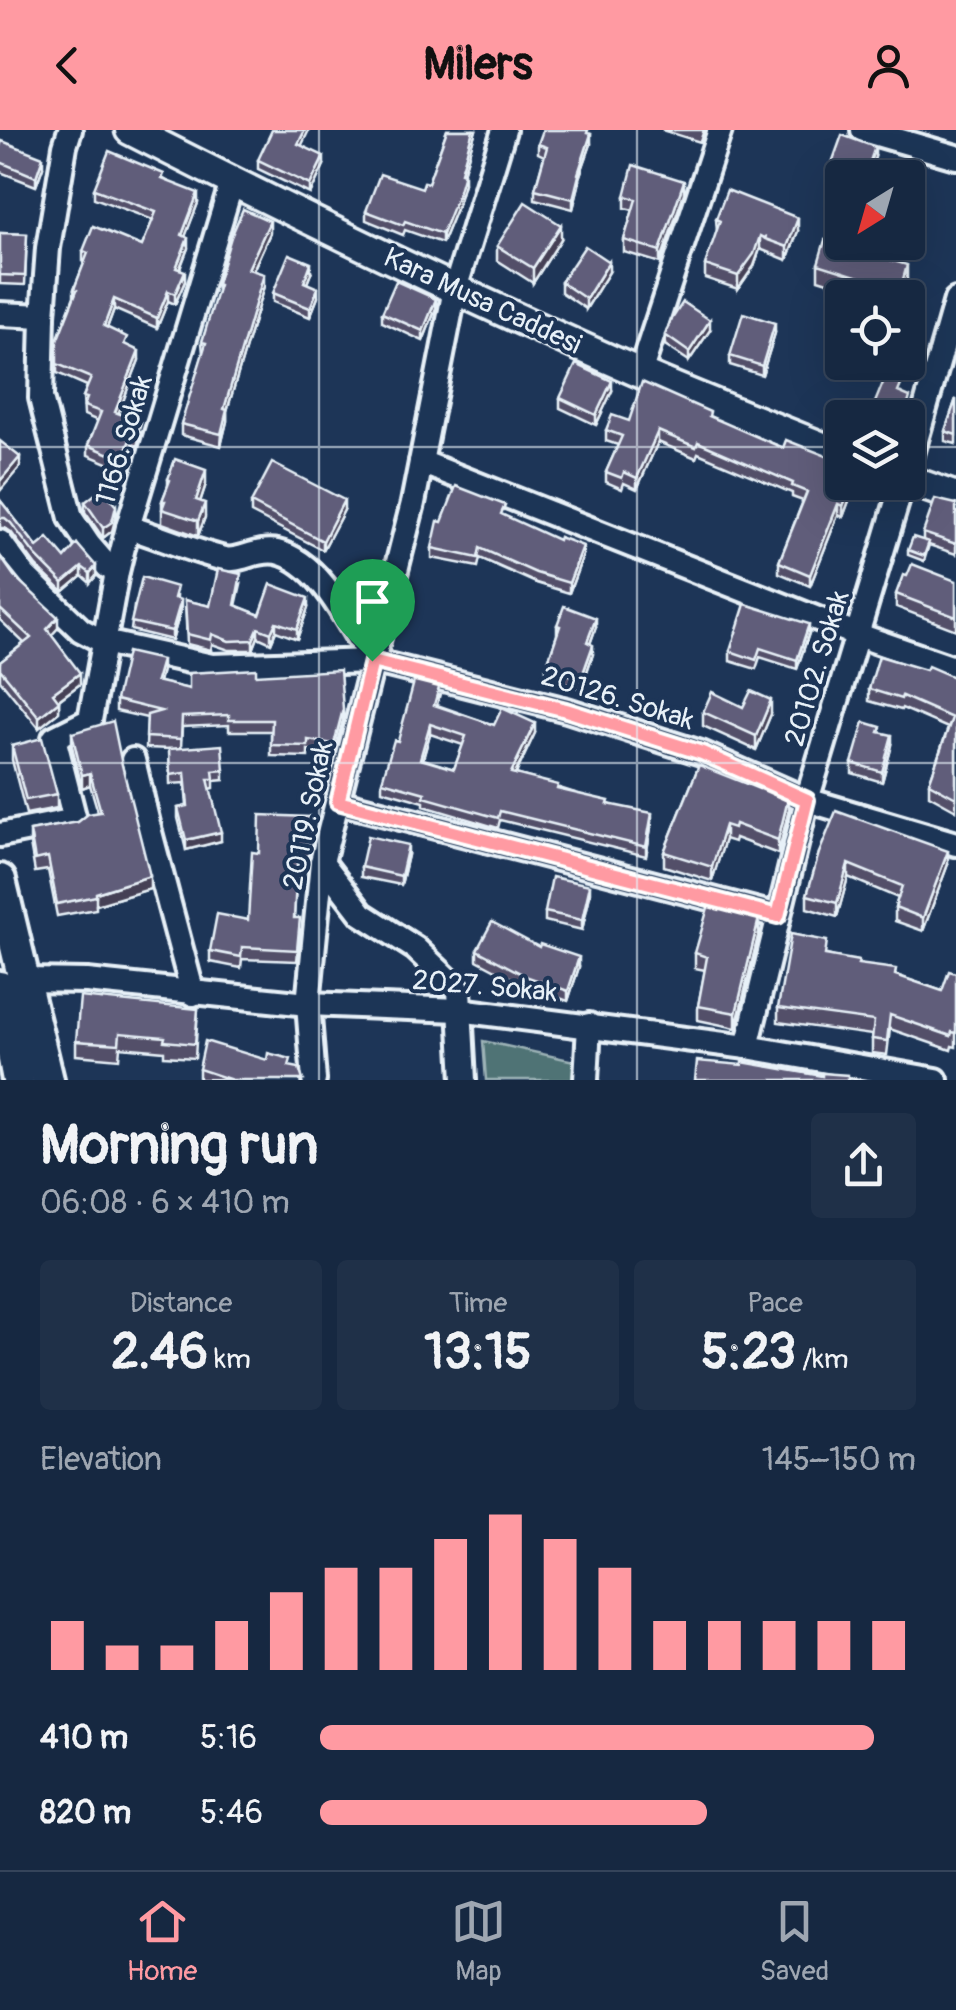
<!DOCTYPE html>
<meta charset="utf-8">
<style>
:root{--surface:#162841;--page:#1f3048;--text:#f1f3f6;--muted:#9ea6b1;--line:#35445a;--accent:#ff9aa2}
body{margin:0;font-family:Pangolin,sans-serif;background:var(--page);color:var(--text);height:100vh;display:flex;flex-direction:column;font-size:38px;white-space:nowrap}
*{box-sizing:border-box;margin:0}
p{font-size:32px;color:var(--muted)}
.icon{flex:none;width:55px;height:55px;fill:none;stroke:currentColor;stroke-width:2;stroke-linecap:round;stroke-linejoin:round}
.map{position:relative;height:950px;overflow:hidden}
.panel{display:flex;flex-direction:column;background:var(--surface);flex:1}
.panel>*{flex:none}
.needle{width:65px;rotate:217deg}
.controls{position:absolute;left:825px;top:30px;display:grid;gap:20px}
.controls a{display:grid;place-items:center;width:100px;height:100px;border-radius:10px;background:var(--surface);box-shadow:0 10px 40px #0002,0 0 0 2px var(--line);font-size:50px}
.pin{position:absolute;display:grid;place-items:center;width:85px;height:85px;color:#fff;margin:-102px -42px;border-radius:50% 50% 50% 0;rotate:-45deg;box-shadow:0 0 10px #0007}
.pin .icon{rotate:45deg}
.round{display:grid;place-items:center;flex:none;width:105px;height:105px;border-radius:10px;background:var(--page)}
.overview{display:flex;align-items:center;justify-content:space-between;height:170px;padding:0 40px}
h1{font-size:55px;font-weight:800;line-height:75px}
.stats{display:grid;grid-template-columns:repeat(3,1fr);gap:15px;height:170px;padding:10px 40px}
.stats div{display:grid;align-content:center;border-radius:10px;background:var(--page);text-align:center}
.stats b{font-size:50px;font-weight:800}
.stats small{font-size:28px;font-weight:400}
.stats p{font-size:28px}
.chart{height:280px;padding:20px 40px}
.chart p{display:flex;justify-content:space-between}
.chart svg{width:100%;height:180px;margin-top:10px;stroke:var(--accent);stroke-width:6}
ul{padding:0 40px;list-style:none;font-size:32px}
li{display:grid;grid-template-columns:160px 120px 1fr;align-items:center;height:75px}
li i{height:25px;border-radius:12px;background:var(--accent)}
header{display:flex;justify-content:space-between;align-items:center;height:130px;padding:0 40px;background:var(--accent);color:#111;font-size:45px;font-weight:800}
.tabs{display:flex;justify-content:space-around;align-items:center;height:140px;border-top:2px solid var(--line);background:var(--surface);font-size:28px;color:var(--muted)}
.tabs a{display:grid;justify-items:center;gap:5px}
.tabs .selected{color:var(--accent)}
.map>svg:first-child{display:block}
.green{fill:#4f7375;stroke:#9cb2b6;stroke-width:2.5}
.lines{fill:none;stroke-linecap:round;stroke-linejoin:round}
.minor-casing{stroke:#e8f1f8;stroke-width:30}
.tertiary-casing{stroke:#e8f1f8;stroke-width:35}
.secondary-casing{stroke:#e8f1f8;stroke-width:38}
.minor{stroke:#1d3557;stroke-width:22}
.tertiary{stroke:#1d3557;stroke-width:28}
.secondary{stroke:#1d3557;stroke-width:30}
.wall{fill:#535069;stroke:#e8f1f8;stroke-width:2.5;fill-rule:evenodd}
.shaded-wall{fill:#444155;stroke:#e8f1f8;stroke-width:2.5}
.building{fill:#615d7a;stroke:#e8f1f8;stroke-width:2.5;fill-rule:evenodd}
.route-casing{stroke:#fff;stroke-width:20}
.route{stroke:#ff9aa2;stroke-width:12}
.grid{fill:none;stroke:#e8f1f8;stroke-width:2.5;stroke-opacity:0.55}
.labels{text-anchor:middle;stroke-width:8;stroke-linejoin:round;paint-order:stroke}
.street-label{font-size:28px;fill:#e8f1f8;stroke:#1d3557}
</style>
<header><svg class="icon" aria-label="back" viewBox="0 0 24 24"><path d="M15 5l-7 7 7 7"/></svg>Milers<svg class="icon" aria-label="person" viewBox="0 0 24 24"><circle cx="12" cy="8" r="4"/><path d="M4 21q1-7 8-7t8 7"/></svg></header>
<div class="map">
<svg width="956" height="950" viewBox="0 0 956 950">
<rect width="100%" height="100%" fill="#1d3557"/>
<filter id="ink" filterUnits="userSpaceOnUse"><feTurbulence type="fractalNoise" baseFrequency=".01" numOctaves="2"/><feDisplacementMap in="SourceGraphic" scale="20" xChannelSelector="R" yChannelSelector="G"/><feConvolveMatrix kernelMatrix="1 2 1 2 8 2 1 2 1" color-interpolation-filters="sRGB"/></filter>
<g filter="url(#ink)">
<polygon class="green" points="483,911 574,931 573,950 486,950"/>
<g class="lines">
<g class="minor-casing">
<g id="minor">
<polyline points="863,0 956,27"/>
<polyline points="0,184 43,186 48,118 65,16 70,0"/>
<polyline points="43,186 41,268 71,388 89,415 108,437 117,442"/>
<polyline points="640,243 720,0"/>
<polyline points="421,332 858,505 956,539"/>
<polyline points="908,338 956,170"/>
<path d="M128 397C160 407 192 421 225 429 239 432 258 418 277 422 321 432 349 495 372 531"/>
<polyline points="0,412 25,446 81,500 104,512 212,536 372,531 567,580 701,623 807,670 956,714"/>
<polyline points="133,630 150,702 193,864"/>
<polyline points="339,672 778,786"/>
<polyline points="0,705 75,690 54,608 90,590 117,442 128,397 232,52"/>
<polyline points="322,732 362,784 415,818 459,860 464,950"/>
<polyline points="25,850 87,851 308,874 459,880 747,917 936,950"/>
<polyline points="747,917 807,670 903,352"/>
<polyline points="314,950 308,874 322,732 413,373 455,159 504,0"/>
<polyline points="586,950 589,895"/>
</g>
</g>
<g class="tertiary-casing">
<g id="tertiary">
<path d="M130 0C297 85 466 167 638 242 705 271 774 297 842 325"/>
<polyline points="908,350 956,367"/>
</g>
</g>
<g class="secondary-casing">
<g id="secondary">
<polyline points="0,750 48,950"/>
<polyline points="0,857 18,950"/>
</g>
</g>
<use href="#minor" class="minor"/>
<use href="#tertiary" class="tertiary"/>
<use href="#secondary" class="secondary"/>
</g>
<g class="wall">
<polygon points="447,0 476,0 463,43 464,53 458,74 442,113 405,100 403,105 366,90 366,81 422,58 428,53"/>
<polygon points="662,0 704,0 700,12"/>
<polygon points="590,4 591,14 579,48 579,55 573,79 535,69 535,59 544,26 538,23 538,14"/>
<polygon points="0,16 43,37 36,56 0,42"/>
<polygon points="875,27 868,48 842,48 842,59 828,54 828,44"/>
<polygon points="258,30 324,35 310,64 258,39"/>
<polygon points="164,49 198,73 185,106 188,118 180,139 185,151 175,174 168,171 157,198 114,179 107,198 127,216 139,230 118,283 141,302 137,316 132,314 122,339 88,325 88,315 98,291 84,285 83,267 87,256 57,243 57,211 74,166 74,159 85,131 83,131 83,121 142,116 153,90 94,68 94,59"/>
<polygon points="684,63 660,133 624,122 624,110 633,80 625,78 625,66"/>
<polygon points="716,89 798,101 787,130 760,119 754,136 738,159 705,148 705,135 717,102"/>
<polygon points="0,103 27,104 25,155 0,154"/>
<polygon points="270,103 253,141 264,156 227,281 227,291 221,316 181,305 181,294 203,224 202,212 217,164 217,154"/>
<polygon points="561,109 533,153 497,130 497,116"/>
<polygon points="818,134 907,150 902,168 878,168 818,149"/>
<polygon points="609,142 586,179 561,162 561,152"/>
<polygon points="311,143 307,153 318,167 310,187 273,172 273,163"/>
<polygon points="436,178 423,211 382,192 382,183"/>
<polygon points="710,200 689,231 665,215 665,205"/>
<polygon points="775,203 762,245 730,235 730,226"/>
<polygon points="612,261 596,295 560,278 560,268"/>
<polygon points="901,263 910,277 907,288 880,288 874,285 874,275"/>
<polygon points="956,269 956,314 945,311 945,301"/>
<polygon points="710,287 856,352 843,387 838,385 810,456 779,443 779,432 803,371 792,367 792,363 698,323 696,328 658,312 637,359 624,353 622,359 606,352 606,342 618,315 606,311 606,300 629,291"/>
<polygon points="168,349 206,354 200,372 205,387 198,406 162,393 162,371 168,356"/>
<polygon points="0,370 37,417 65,428 77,414 96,446 90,453 82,446 63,462 36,436 11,402 5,398 0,398"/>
<polygon points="85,372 116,386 112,401 103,408 85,382"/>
<polygon points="251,373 344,380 323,420 251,383"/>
<polygon points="951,374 956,374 956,424 929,415 924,431 908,425 908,420 923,410 923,403"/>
<polygon points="504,386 583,425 569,463 536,453 480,428 478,437 432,428 432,418 442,392"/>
<polygon points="0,426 58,498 51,505 80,554 59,570 59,582 39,598 0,550 0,532 24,513 0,490"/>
<polygon points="907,446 956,451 956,500 896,477 896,464"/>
<polygon points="241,454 236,476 260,485 308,478 297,509 276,501 271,513 258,507 253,520 229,520 212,514 211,520 187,514 185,470 210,476"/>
<polygon points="177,466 177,469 181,479 172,510 131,500 134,476"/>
<polygon points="557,495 596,497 590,514 593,524 581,559 546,547 546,537 557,505"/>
<polygon points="809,503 797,539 760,527 756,539 730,531 730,521"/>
<polygon points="162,540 159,552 189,559 256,545 343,590 334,624 308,620 308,627 271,626 271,601 229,601 229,595 182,597 181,618 224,640 224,650 214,651 214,658 210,659 221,711 186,720 178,688 178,678 187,676 185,653 170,654 169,619 171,619 146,618 147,588 116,581 116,570"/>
<polygon points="956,548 956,680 929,665 929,653 948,598 902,578 901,580 869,571 869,559"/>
<path d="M440 564 437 575 494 595 535 603 516 644 609 674 652 692 646 726 500 690 498 698 424 676V672L382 660V651L398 611ZM430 604 463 615 454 639 423 629Z"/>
<polygon points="743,577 771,584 756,620 703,596 703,582"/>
<polygon points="72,603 122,635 150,759 96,775 96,779 57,786 48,740 35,742 30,714 30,701 78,692 98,682 90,655 82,658 72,616"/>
<polygon points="892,615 882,652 852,643 852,633"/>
<polygon points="12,616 57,664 57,678 26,684 12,630"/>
<polygon points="699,635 789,679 778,724 735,708 734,712 725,709 712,751 664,736 664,722"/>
<polygon points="309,687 308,726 298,726 294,788 300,800 297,831 242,829 241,838 210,832 210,821 248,790 259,723"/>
<polygon points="819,723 948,734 923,801 895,791 895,777 898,768 848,747 837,787 807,778 807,765"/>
<polygon points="408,725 401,755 361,747 361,737"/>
<polygon points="590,765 582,800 545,791 545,782"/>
<polygon points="759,802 736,898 698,890 698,876 705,840 695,838 695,823"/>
<polygon points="539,817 579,837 568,871 528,857 477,830 477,820"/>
<polygon points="827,825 896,845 942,861 956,843 956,917 952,916 951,920 890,899 887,925 872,923 872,905 778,892 778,878"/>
<polygon points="198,879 195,928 164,926 164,921 120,917 119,929 76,925 76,911"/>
<polygon points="267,930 291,937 303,950 199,949 199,939"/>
</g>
<g class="shaded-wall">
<polygon points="305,0 309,0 298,23 298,14"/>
<polygon points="473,0 476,0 461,51 461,42"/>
<polygon points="591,4 591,14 579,48 579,55 573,79 573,69 578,44"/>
<polygon points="875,17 875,27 867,48 867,40"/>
<polygon points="324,26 324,35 310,64 310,55"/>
<polygon points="43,27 43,37 36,56 36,47"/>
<polygon points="464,43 464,53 458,74 442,113 442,104"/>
<polygon points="684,51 684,63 660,133 660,121"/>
<polygon points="198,63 198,73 182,115 182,105"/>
<polygon points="798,88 798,101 787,130 787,117"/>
<polygon points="270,91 270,103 248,151 248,139"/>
<polygon points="561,95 561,109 533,153 533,138"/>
<polygon points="760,106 760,119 754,136 738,159 738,146"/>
<polygon points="188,108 188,118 176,147 176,138"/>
<polygon points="609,132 609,142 586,179 586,169"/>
<polygon points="311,133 311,143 304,161 304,152"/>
<polygon points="907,135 907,150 902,168 900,168 900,160"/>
<polygon points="185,141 185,151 175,174 175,164"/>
<polygon points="264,144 264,156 227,281 227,291 221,316 224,279"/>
<polygon points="318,158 318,167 310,187 310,178"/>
<polygon points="168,161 168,171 157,198 157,188"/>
<polygon points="114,169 114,179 104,206 104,196"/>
<polygon points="436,169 436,178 423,211 423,201"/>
<polygon points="710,190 710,200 689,231 689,222"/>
<polygon points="775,193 775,203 762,245 762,236"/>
<polygon points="139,221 139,230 115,292 115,282"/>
<polygon points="612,251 612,261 596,295 596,285"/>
<polygon points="658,301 658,312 637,359 637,348"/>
<polygon points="132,305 132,314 122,339 122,329"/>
<polygon points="20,327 20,337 0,361 0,351"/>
<polygon points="206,340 206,354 196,384 196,370"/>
<polygon points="852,352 856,352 843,387 843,376"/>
<polygon points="344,370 344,380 323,420 323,411"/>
<polygon points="205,373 205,387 198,406 198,391"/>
<polygon points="838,374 838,385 810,456 810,445"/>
<polygon points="116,376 116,386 112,401 103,408 103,398"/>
<polygon points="583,416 583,425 569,463 569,453"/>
<polygon points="96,436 96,446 90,453 90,443"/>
<polygon points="82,437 82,446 63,462 63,453"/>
<polygon points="308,468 308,478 297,509 297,499"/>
<polygon points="181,470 181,479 172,510 172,501"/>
<polygon points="58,487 58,498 47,510 47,499"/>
<polygon points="596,488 596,497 587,522 587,512"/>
<polygon points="276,492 276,501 271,513 271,503"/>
<polygon points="809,494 809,503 797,539 797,530"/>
<polygon points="258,498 258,507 253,520 253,510"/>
<polygon points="593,515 593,524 581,559 581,549"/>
<polygon points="162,530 162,540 156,562 156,551"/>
<polygon points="80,543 80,554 53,574 53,563"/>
<polygon points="771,570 771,584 756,620 756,606"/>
<polygon points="59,571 59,582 39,598 39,587"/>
<polygon points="343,579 343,590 334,624 334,614"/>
<polygon points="535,593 535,603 511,652 511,643"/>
<polygon points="430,594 430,604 420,638 420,629"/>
<polygon points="892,605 892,615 882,652 882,642"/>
<polygon points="90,643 90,655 82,658 82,645"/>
<polygon points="789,665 789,679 778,724 778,710"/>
<polygon points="652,683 652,692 646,726 646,717"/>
<polygon points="725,695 725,709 712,751 712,737"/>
<polygon points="221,702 221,711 186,720 186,710"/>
<polygon points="408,715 408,725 401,755 401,746"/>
<polygon points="948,721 948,734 923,801 923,788"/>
<polygon points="848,734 848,747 837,787 837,773"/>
<polygon points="150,746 150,759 96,775 96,763"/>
<polygon points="590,755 590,765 582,800 582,790"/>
<polygon points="759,788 759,802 736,898 736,883"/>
<polygon points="579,827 579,837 568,871 568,861"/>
</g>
<g class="building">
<polygon points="272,0 305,0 298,14 324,26 310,55 258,30"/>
<polygon points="447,0 473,0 461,42 464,43 458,64 442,104 405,91 403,95 366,81 380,44 422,58 424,52 428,53"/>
<polygon points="543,0 588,0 587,3 591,4 578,44 579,45 573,69 535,59 547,17 538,14"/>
<polygon points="842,5 875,17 867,40 863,39 860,48 842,48 842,50 828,44"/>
<polygon points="2,11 43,27 36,47 0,32 0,16"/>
<polygon points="109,21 164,44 162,49 198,63 182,105 188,108 176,138 185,141 175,164 168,161 157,188 114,169 104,196 127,207 124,214 139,221 115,282 141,292 137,306 132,305 122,329 88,315 101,282 84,276 87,268 83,267 91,248 57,234 57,211 77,160 74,159 88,123 83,121 93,96 142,116 156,82 94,59"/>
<polygon points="633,35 684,51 660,121 624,110 636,69 625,66"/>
<polygon points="727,60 798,88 787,117 765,109 766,106 764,108 760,106 754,124 738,146 705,135 720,91 716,89"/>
<polygon points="525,72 561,95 533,138 497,116"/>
<polygon points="243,79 270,91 248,139 264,144 224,279 227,280 221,304 181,294 206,213 202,212 219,155 217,154 231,107"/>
<polygon points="0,103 27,104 25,146 0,145"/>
<polygon points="825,110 907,135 900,160 818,134"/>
<polygon points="585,116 609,132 586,169 561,152"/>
<polygon points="289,124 311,133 304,152 318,158 310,178 273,163"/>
<polygon points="396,151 436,169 423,201 382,183"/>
<polygon points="683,172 710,190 689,222 665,205 670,192"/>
<polygon points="743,183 775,193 762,236 730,226"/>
<polygon points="576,234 612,251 596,285 560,268"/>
<polygon points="885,248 901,255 898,262 910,267 904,288 874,275"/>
<polygon points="642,252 710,282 709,286 783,318 786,310 842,332 842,352 852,352 843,376 838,374 810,445 779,432 807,362 792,356 793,353 698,312 696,317 658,301 637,348 624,342 622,348 606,342 622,306 606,300 612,285 629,291"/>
<polygon points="956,269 956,305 945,301"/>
<polygon points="0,311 20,327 0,351"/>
<polygon points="175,329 206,340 196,370 205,373 198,391 162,379 165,371 162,371 170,350 168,349"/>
<polygon points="272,333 344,370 323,411 251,373"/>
<polygon points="456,356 505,375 501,384 558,410 559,407 583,416 569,453 536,443 480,418 478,428 432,418 438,391 442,392"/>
<polygon points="102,359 116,376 112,392 103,398 85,372"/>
<polygon points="935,369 956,374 956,414 923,403"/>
<polygon points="0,370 37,417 48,408 65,428 77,414 96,436 90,443 82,437 63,453 36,426 11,393 5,388 0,388"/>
<polygon points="913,407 929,412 924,426 908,420"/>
<polygon points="0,426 14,446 58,487 47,499 80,543 53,563 59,571 39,587 0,539 0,532 31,508 0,479"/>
<polygon points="912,434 956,451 956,487 896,464 903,445 907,446"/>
<polygon points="218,439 241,444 235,475 260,485 271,454 308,468 297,499 276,492 271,503 258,498 253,510 229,511 212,504 211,510 187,504 185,470 210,476"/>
<polygon points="142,447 177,457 174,468 181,470 172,501 131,492"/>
<polygon points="745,474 809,494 797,530 760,518 756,530 730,521"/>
<polygon points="564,476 596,488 587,512 593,515 581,549 546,537 560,496 557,495"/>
<polygon points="127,522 162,530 156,551 189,559 189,543 256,539 256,545 340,540 343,579 334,614 308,610 308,616 271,615 272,590 229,590 229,585 182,587 181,609 146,607 147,585 161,581 116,570"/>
<polygon points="879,526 926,540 928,536 956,548 956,668 929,653 952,588 902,566 901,569 869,559"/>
<path d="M415 548 440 554 434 575 494 595 502 578 535 593 511 643 558 655 557 659 609 671 608 674 652 683 646 717 500 681 498 688 424 667 425 663 382 651 394 610 398 611ZM430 594 466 606 454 639 420 629Z"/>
<polygon points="751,561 771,570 756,606 703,582 712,562 743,577"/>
<polygon points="113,591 122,635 150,746 96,763 96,766 57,774 48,727 35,730 30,701 78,692 88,684 101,682 90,643 82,645 72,603"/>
<polygon points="864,592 881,597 879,602 892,605 882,642 852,633"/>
<polygon points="42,608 57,664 26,670 12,616"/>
<polygon points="222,615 224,640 213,641 214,649 208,649 221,702 186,710 178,678 188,676 185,643 170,645 169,619"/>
<polygon points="699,635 759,659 761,654 789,665 778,710 735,694 734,698 725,695 712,737 664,722"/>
<polygon points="836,681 948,721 923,788 895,777 902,756 848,734 837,773 807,765 819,723"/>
<polygon points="260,685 309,687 308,714 298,714 294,788 300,788 297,820 242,817 241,827 210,821 217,784 248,790 252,722 259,723"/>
<polygon points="368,706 408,715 401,746 361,737"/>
<polygon points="552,747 590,755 582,790 545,782"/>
<polygon points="709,774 759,788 736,883 698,876 707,827 695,823"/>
<polygon points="492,792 539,817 540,814 579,827 568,861 528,847 477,820"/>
<polygon points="791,804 827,811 825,825 859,831 858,834 896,839 895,845 942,861 949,841 956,843 956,903 952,902 951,906 890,885 887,911 872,909 874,891 778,878"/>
<polygon points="80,867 198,879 195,914 164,911 165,907 120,903 119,914 76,911"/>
<polygon points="205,911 267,930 268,923 291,929 289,936 299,938 303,950 232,950 199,939"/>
<polygon points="697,931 742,935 742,932 822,946 822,943 848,945 848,950 695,950"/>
</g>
</g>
<g class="lines" filter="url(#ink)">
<g class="route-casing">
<polygon id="route" points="372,531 566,580 702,623 807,670 778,786 338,672"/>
</g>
<use href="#route" class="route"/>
</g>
<path class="grid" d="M319 0V950M637 0V950M0 317H842M908 317H956M0 633H956"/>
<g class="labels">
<g class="street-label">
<text transform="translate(483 170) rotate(25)" y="10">Kara Musa Caddesi</text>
<text transform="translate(123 310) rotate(-73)" y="10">1166. Sokak</text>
<text transform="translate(816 538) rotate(-73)" y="10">20102. Sokak</text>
<text transform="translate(618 567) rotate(17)" y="10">20126. Sokak</text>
<text transform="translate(307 685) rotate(-78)" y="10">20119. Sokak</text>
<text transform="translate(485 855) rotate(5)" y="10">2027. Sokak</text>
</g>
</g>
</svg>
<div class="controls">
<a><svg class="needle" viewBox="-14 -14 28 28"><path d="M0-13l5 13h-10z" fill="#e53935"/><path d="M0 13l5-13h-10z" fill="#9ea6b1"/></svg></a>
<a><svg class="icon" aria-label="locate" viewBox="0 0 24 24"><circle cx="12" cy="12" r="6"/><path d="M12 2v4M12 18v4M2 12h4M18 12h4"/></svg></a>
<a><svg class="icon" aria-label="layers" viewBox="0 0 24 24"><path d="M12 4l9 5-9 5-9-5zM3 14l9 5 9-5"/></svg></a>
</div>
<div class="pin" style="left:372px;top:531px;background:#1e9e55"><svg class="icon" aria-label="arrive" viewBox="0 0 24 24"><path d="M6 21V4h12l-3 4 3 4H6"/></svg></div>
</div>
<section class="panel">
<div class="overview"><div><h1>Morning run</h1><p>06:08 · 6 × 410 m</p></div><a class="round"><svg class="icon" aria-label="share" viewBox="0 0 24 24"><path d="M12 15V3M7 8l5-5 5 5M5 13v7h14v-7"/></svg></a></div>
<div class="stats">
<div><p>Distance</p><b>2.46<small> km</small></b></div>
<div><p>Time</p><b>13:15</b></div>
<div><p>Pace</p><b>5:23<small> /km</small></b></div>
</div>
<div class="chart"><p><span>Elevation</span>145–150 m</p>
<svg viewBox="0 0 160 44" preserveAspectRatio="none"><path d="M5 44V32M15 44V38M25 44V38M35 44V32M45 44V25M55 44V19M65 44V19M75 44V12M85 44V6M95 44V12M105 44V19M115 44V32M125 44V32M135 44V32M145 44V32M155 44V32"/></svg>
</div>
<ul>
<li><b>410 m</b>5:16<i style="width:93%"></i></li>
<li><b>820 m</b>5:46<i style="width:65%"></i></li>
</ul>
</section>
<nav class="tabs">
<a class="selected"><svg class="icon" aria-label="home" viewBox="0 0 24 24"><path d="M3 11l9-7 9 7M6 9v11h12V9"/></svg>Home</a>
<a><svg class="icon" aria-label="map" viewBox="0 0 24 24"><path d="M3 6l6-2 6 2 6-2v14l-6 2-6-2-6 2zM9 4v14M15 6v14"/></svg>Map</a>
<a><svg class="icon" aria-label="saved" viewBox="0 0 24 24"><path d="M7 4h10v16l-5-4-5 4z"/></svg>Saved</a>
</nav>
